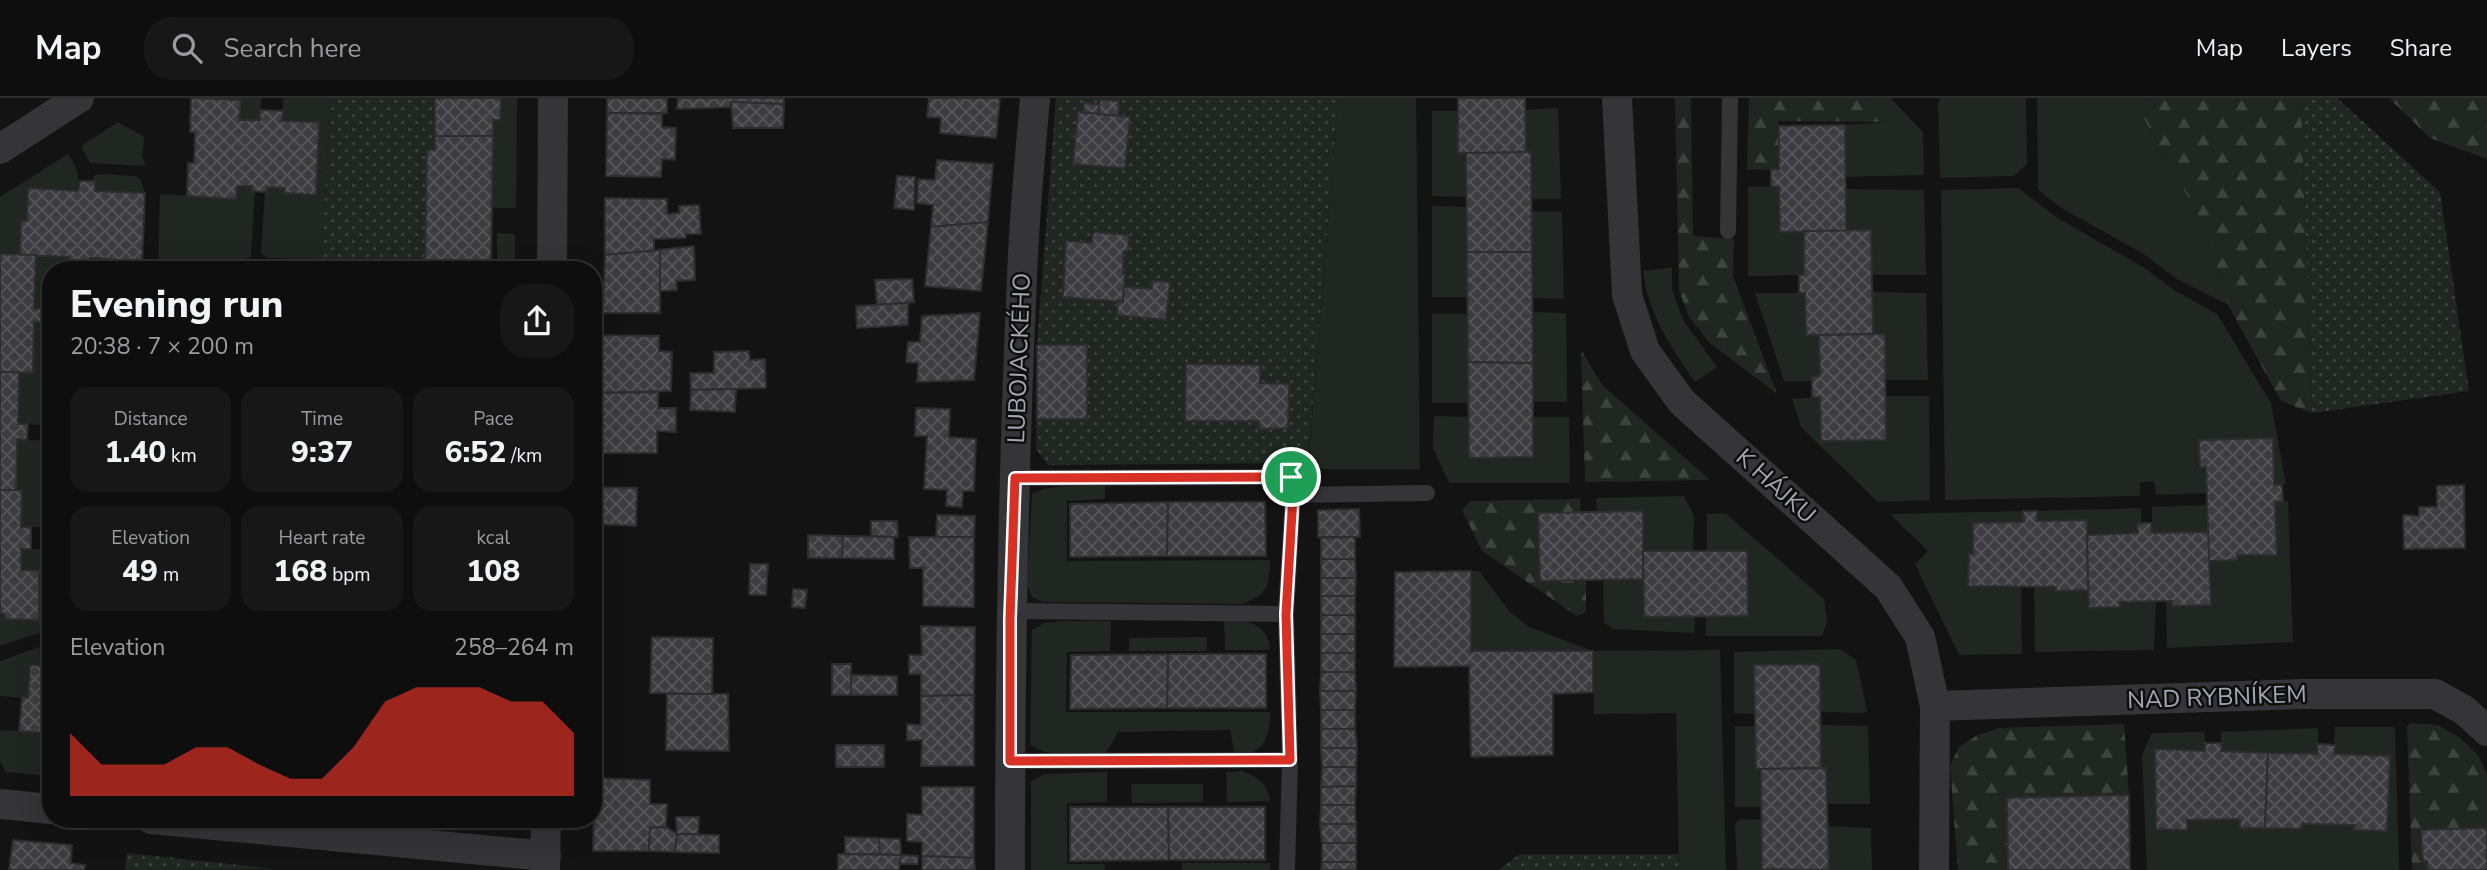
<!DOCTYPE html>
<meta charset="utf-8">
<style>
:root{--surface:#0e0e0f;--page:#171718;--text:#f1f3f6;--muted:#9b9c9e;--line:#2e2e2f;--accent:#d93025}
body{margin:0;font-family:"Nunito Sans",sans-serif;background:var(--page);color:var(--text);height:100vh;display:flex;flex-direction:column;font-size:26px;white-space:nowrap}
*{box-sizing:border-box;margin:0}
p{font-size:23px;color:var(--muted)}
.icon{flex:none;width:38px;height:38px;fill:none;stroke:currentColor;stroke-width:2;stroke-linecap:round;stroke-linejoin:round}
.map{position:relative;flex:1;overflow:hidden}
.panel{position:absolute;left:42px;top:163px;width:560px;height:567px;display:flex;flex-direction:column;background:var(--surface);border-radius:28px;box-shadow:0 7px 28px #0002,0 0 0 2px var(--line)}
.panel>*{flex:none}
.pin{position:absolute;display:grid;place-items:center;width:60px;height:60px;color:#fff;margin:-30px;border:4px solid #fff;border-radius:50%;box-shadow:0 2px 7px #0007}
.round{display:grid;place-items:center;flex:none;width:74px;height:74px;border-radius:28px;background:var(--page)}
.overview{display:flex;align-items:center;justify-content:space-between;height:119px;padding:0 28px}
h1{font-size:38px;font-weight:800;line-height:52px}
.metrics{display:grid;grid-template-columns:repeat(3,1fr);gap:10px;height:119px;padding:7px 28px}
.metrics div{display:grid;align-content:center;border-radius:18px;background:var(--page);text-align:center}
.metrics b{font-size:30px;font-weight:800}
.metrics small{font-size:19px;font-weight:400}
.metrics p{font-size:19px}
.chart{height:196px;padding:14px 28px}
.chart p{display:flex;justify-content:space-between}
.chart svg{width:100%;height:126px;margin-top:7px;fill:var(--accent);opacity:.7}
header{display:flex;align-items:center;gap:42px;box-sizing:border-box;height:98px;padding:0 35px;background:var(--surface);border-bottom:2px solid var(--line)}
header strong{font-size:33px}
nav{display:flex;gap:38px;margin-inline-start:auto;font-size:24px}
.search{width:490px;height:63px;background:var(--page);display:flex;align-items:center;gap:18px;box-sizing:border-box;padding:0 24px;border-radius:28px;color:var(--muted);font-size:26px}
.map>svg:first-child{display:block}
.green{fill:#1f2720}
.forest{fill:url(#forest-firs)}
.garden{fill:url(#garden-dots)}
.building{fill:url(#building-cross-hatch);stroke:#2d2d30;stroke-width:2}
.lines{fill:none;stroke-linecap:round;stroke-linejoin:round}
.lane{stroke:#343439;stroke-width:16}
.street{stroke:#343439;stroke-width:30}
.route-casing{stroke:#fff;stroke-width:14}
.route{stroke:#d93025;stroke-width:9}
.labels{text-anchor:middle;stroke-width:5;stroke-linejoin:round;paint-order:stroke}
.street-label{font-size:24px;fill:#a5a8b4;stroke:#0e0e0f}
</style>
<header>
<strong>Map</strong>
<div class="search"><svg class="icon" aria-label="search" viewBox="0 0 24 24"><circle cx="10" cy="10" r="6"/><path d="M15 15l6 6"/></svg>Search here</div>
<nav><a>Map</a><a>Layers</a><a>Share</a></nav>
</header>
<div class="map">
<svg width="2487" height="772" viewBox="0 0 2487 772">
<defs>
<pattern id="forest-firs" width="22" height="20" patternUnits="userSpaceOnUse" patternTransform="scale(1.75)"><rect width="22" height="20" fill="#1f2720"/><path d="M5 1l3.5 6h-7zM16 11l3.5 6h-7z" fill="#3d443e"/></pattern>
<pattern id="garden-dots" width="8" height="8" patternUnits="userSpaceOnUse" patternTransform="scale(1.75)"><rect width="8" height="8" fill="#1f2720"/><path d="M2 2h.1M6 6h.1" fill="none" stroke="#3d443e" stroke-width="1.8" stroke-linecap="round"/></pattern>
<pattern id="building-cross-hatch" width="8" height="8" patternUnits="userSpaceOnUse" patternTransform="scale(1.75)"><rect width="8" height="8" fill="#3d3d41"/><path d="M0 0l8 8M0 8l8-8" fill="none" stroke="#56565a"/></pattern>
</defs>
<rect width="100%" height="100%" fill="#131314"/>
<g class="green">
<polygon points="187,0 261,0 260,22 239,22 240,2"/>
<polygon points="283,0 331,0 321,161 268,160 261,155 265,94 267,94 267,89 285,90 285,96 316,96 319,25 282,23"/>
<polygon points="501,0 517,0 516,110 492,110 493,22 500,21"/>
<polygon points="1338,0 1416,0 1420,371 1308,371"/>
<polygon points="1865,0 1890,0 1923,34 1924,77 1845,79 1845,27 1888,24"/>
<polygon points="1940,0 2026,0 2027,66 2013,78 1940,80 1938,6"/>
<polygon points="2037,0 2147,0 2141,15 2202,124 2228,207 2177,181 2145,157 2063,111 2038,92"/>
<polygon points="1558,10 1561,101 1531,101 1531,55 1526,55 1525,12"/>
<polygon points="1432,13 1458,13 1466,55 1467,99 1432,98"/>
<polygon points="118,24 144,39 142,58 146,68 90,65 81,48"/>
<path d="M68 56C76 67 80 79 78 93L29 90 27 123 20 157 0 156V99Z"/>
<polygon points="96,76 135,78 140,81 145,95 95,93 93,79"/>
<polygon points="237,88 252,88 252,93 255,93 251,159 206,171 158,172 160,96 236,100"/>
<polygon points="1748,89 1779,89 1780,133 1804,133 1804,177 1748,178"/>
<polygon points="2018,90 2058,120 2143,169 2174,192 2217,216 2271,305 2286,386 2274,387 2272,340 2200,342 2200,369 2206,369 2207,395 2156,397 2154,384 2140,384 2140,398 1945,402 1941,92"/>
<polygon points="1845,91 1924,92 1926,177 1872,177 1871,133 1846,133"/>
<polygon points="1432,108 1467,109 1468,199 1432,199"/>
<polygon points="1531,113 1562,114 1564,201 1532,200"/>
<polygon points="497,135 515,136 515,171 497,171"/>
<polygon points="36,157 69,159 73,166 73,171 51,172 51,211 34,211"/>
<path d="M1672 169V191L1683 222 1717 269 1695 284C1671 249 1648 216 1643 173Z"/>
<polygon points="1872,194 1926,195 1928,282 1886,282 1885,236 1873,236"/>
<polygon points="1755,195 1805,195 1806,236 1819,237 1820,278 1813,279 1812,283 1784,283"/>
<polygon points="1532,214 1566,215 1567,304 1534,304"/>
<polygon points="1432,216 1468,216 1469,305 1432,305"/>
<polygon points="34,224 51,225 51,327 18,326 19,274"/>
<polygon points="1886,298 1929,298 1930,402 1878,404 1801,329 1792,301 1820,299 1821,343 1885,342"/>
<polygon points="1434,318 1469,319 1469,360 1533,359 1533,319 1569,319 1570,385 1449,385 1433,350"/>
<polygon points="17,341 51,343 51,429 21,429 22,393 16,392"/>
<path d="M1062 388H1105V401L1067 403V463L1270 462C1269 488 1268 497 1242 506L1043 504 1032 499 1027 487 1032 396 1044 391Z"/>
<polygon points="1684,398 1694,418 1693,452 1643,453 1643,414 1597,414 1596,400"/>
<polygon points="2288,403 2293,544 2167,550 2166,503 2172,503 2173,508 2210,507 2209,463 2236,462 2237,457 2277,456 2275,404"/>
<polygon points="2207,407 2208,434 2152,435 2152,409"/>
<polygon points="2141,410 2141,425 2137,426 2138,435 2087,437 2037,423 2037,413"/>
<polygon points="2023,413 2024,424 1973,425 1973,456 1969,456 1968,487 2021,489 2022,556 1959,557 1915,466 1928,453 1890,416"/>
<polygon points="1725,415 1824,501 1827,524 1822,538 1706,538 1706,518 1748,517 1747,453 1707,452 1707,416"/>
<polygon points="21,451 51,451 51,531 0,548 0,515 5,516 5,521 39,522 39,473 21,472"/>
<polygon points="1471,473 1479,473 1509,513 1529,529 1593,553 1720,552 1726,772 1679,772 1676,615 1594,616 1593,553 1471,553"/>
<polygon points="1643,481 1644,519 1695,518 1694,535 1613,531 1604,525 1603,482"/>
<polygon points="2034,489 2056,489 2057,493 2088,492 2089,510 2120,509 2120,504 2156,503 2154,552 2035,554"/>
<path d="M1243 522C1261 529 1268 532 1270 552H1225L1224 523Z"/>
<path d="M1060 523H1111L1110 553 1067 554 1066 614H1270C1270 639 1265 657 1235 657L1230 632 1118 634 1105 657C1079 658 1052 662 1030 646L1032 532 1044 525Z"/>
<polygon points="1207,539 1207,553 1129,553 1129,540"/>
<polygon points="42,548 51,548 51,568 30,567 28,600 0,598 0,563"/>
<polygon points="1840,551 1856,562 1867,613 1862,615 1821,614 1820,567 1755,567 1755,616 1734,615 1734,554"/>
<polygon points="1821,627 1868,628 1870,706 1827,706 1826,671 1822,670"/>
<polygon points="1735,628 1755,628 1756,671 1761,671 1761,709 1735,709"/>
<polygon points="2335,629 2395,629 2399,772 2147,772 2142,657 2152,635 2203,634 2205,637 2205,653 2155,651 2187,732 2187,722 2240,721 2240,730 2302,731 2302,726 2355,727 2355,732 2387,733 2390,658 2334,656"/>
<polygon points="2318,630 2318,656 2221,653 2221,634"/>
<polygon points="0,632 51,635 51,678 6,674 0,664"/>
<path d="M1242 673C1259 680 1266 684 1270 703L1227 704 1226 674Z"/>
<polygon points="1107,674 1107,704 1067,705 1067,766 1104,766 1105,772 1031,772 1031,683 1044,676"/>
<polygon points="1131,686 1203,686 1203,704 1132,705"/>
<polygon points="1741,721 1762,722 1762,772 1737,772 1735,726"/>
<polygon points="1827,728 1871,730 1872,772 1829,772"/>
<rect x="1182" y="765" width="88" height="7"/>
</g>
<g class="forest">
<polygon points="1675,0 1691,0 1693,138 1734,141 1733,178 1777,296 1710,245 1689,219 1679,192"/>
<polygon points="1749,0 1865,0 1889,24 1778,23 1779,71 1747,72"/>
<polygon points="2147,0 2301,0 2312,315 2281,303 2228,207 2202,124 2141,15"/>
<polygon points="2389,0 2487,0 2487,61 2430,40"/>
<polygon points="1581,252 1602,287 1710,382 1585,384"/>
<polygon points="1580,401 1581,414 1538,416 1540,482 1586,482 1586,514 1577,518 1482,453 1462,412 1470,403"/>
<polygon points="2411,625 2438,627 2460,640 2479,658 2487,677 2487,730 2422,732 2423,763 2427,763 2428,772 2412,772 2407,628"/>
<polygon points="2124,626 2129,697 2008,772 1958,772 1950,668 1959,649 1976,638 1998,630"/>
</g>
<g class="garden">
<polygon points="331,0 435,0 435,52 427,53 425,171 369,171 365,161 321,161"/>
<polygon points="1056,0 1338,0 1308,365 1048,367 1036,351 1037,247"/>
<polygon points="2301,0 2337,0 2440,94 2469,293 2312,315"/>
<polygon points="127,755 276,771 125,772"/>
<polygon points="1520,756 1678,756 1679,772 1498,772"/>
</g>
<g class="building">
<polygon points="191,0 241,2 239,22 260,22 260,12 283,13 282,23 319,24 316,97 284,95 285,90 267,89 267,94 252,93 252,88 237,88 236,101 187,98 188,65 194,65 195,34 190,34"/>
<polygon points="435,0 501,0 500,22 493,22 493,38 435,38"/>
<rect x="607" y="0" width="60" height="15"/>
<polygon points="678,0 784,0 784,6 731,4 732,9 677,11"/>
<polygon points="929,0 1000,0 996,40 940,35 941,20 927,19"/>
<polygon points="1458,0 1525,0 1526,55 1458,55"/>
<polygon points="1100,2 1119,3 1118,18 1098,16"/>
<polygon points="731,4 784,6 783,30 733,30"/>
<polygon points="1084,5 1099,6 1098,16 1083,15"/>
<polygon points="1078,14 1130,19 1125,70 1073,66"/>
<polygon points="607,15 662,16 662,29 676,30 675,62 662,61 661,79 606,78"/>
<polygon points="1845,27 1846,133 1780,134 1779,89 1771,88 1771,72 1779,71 1779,28"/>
<polygon points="435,38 493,38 491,172 425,172 427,52 435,52"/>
<polygon points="1531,54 1532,154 1467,154 1466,55"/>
<polygon points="937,62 993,66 988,124 931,129 933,107 917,105 918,81 935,82"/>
<polygon points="897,78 915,79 914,112 894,110"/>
<polygon points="80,83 95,83 95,93 145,95 142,167 111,166 111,161 90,160 90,167 80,167 69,166 69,159 20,157 21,123 27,123 28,90 78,93"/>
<polygon points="605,100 667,101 667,116 679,115 679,108 699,107 701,136 686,136 686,140 654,141 654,153 605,157"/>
<polygon points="988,124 981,193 925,188 931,129"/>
<polygon points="1871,132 1873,236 1806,237 1805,195 1799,195 1799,177 1804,177 1804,133"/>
<polygon points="1093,134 1129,137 1128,153 1123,154 1123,176 1125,176 1123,204 1063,199 1066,143 1092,145"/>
<polygon points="694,148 695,182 676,183 677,192 660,193 660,152 656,152"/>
<polygon points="660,152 660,215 603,215 605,157"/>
<polygon points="1467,154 1532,154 1533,265 1468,264"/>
<polygon points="0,156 36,157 34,211 46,210 46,225 34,224 33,275 0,274"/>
<polygon points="912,181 914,204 877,207 875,182"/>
<polygon points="1152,183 1170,184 1166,222 1117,217 1118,203 1123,204 1124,189 1152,191"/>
<polygon points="908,205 908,227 857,230 856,208"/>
<polygon points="980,215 974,282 917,284 918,265 906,264 908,244 920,244 922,218"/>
<polygon points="1885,236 1886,342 1821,343 1820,299 1812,299 1812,279 1820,278 1819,237"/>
<polygon points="603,237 659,238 659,253 672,254 671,293 602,295"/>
<rect x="1037" y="247" width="50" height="74"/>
<polygon points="749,253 750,262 765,261 766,290 691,292 690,275 714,275 714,254"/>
<polygon points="1468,264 1533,265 1533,359 1469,360"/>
<polygon points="1186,266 1260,267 1260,285 1289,286 1288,330 1260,331 1259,323 1185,323"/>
<polygon points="0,274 19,274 18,326 28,326 27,342 17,341 16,392 0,392"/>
<polygon points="736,291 735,314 690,312 691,292"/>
<polygon points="658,294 658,310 676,310 676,334 657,333 657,355 601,355 602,295"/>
<polygon points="916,310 950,311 949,339 976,341 974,393 963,393 962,409 946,408 947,392 924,391 927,338 915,338"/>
<polygon points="2273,340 2274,387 2282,387 2283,403 2275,404 2277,457 2237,457 2237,462 2209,463 2206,369 2200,369 2199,342"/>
<polygon points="2464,387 2465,450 2404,451 2403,417 2419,418 2419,409 2437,409 2437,388"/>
<polygon points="599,389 637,390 636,428 598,426"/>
<polygon points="0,392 22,392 21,429 31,429 31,451 21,451 21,472 39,473 39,522 5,521 5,516 0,515"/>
<polygon points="1168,404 1167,458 1070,459 1070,406"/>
<polygon points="1168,404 1265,404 1266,458 1167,458"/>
<polygon points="1359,411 1360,439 1318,439 1318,412"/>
<polygon points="1643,413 1643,481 1540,483 1538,415"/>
<polygon points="2023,413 2037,413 2037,423 2087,422 2088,492 2056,493 2056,489 1968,488 1969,456 1973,456 1973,425 2024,424"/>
<polygon points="937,417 975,418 974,439 936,439"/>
<polygon points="871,423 897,423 898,439 871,438"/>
<polygon points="2145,425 2151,425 2152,435 2208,434 2211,507 2172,508 2172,503 2166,503 2120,504 2120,509 2089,510 2087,437 2138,435 2137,426"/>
<polygon points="808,437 843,438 842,460 808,460"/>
<polygon points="843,438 894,439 894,461 842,460"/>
<polygon points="909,439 974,439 974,509 923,508 923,470 910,470"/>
<polygon points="1355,439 1355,461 1321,461 1321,440"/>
<polygon points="1643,453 1747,453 1748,518 1644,519"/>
<polygon points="1321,461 1355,461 1356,480 1321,480"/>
<polygon points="750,466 768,466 766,497 749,497"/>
<polygon points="1471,473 1471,553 1593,553 1593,594 1553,596 1553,657 1471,659 1469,568 1394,569 1395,474"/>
<polygon points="1321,480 1356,480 1355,498 1321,498"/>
<polygon points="793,491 807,492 805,510 792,509"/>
<rect x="1321" y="498" width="34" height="19"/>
<rect x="1321" y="517" width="34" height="19"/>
<polygon points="921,528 975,529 974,597 921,598 921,576 909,576 909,557 922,557"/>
<rect x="1321" y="536" width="34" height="19"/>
<polygon points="652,539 713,540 712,596 650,595"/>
<rect x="1321" y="555" width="34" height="19"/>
<polygon points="1168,556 1266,556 1266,610 1167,610"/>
<polygon points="1168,556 1167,610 1070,611 1071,557"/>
<rect x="832" y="566" width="19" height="31"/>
<polygon points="1820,566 1821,670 1756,671 1754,567"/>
<polygon points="30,567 51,568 51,635 19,633 22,599 28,600"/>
<polygon points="1321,574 1355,574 1356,593 1320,593"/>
<polygon points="851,577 897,578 897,597 851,597"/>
<polygon points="1320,593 1356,593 1355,612 1321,612"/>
<polygon points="667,596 728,596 729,653 666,652"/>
<polygon points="974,597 974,668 921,668 922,642 907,642 907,626 921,627 921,598"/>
<rect x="1321" y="612" width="34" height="19"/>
<polygon points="1321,631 1355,631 1357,650 1321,650"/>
<polygon points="2205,645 2222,645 2221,653 2268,655 2265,730 2240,730 2240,721 2187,722 2187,732 2156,731 2155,651 2205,653"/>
<polygon points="2317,646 2335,647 2334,656 2390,658 2387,733 2354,732 2355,727 2302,726 2302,731 2265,730 2268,655 2318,656"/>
<rect x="836" y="647" width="48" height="22"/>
<polygon points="1321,650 1357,650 1356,669 1322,669"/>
<polygon points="1322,669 1356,669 1356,688 1321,689"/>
<polygon points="1826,670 1829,772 1762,771 1761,671"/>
<polygon points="595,680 650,682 650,706 667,706 666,729 650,730 649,753 593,753"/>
<polygon points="1356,688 1355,707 1321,707 1321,689"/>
<polygon points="922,689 974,689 974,760 922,758 922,744 907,743 907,716 922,717"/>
<polygon points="2129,697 2130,772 2008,772 2007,700"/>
<polygon points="1321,707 1355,707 1356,726 1320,726"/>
<polygon points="1070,709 1168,709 1169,762 1070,763"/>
<polygon points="1168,709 1265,709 1265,762 1169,762"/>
<polygon points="676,719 699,719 698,736 677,736"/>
<polygon points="1320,726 1356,726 1356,745 1322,745"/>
<polygon points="666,729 677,736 675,754 649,753 650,730"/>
<polygon points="2487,730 2487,772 2428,772 2427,763 2423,763 2421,732"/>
<polygon points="677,736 719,737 719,755 675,754"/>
<polygon points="845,739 880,740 880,756 845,756"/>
<polygon points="879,740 900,741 901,757 880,756"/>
<polygon points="13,742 72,747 71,765 85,767 84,772 9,772"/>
<rect x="1322" y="745" width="34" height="19"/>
<polygon points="838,756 901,757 899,772 838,772"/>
<polygon points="901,757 918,758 918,766 900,766"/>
<polygon points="922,758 974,760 975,772 922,772"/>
<polygon points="1322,764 1356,764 1356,772 1321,772"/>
</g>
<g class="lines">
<g class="lane">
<polyline points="1728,133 1730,0"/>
<polyline points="1015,380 1291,379 1293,397"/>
<polyline points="1011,513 1286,516"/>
<polyline points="1010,663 1290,662"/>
<polyline points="1287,772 1290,662 1286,516 1293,397 1427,395"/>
</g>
<g class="street">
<polyline points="1617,0 1627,197 1645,253 1682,304 1888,489 1920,539 1935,608 1934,772"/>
<polyline points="0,51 79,0"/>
<polyline points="552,172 553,0"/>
<polyline points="1935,608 2303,596 2435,596 2464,612 2487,633"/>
<polyline points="0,706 51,711"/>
<polyline points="151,721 546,758"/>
<polyline points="545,772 546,721"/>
<path d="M1010 772C1010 574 1013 377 1022 179 1024 120 1030 60 1035 0"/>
</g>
</g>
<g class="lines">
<g class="route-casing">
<polygon id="route" points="1291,379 1293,397 1286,516 1290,662 1010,663 1010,521 1015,380"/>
</g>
<use href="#route" class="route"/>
</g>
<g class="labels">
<g class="street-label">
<text transform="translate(1019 260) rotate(-88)" y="8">LUBOJACKÉHO</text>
<text transform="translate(1776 388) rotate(42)" y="8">K HÁJKU</text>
<text transform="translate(2217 599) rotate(-2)" y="8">NAD RYBNÍKEM</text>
</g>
</g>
</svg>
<div class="pin" style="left:1291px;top:379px;background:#1e9e55"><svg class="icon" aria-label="arrive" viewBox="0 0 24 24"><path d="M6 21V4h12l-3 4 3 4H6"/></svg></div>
<section class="panel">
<div class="overview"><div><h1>Evening run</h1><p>20:38 · 7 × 200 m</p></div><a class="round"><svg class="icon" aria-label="share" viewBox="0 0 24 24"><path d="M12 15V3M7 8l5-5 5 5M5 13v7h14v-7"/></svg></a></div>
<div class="metrics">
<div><p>Distance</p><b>1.40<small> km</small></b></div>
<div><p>Time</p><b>9:37</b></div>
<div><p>Pace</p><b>6:52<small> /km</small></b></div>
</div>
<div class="metrics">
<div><p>Elevation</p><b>49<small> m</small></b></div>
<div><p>Heart rate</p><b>168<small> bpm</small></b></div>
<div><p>kcal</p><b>108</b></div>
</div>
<div class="chart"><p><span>Elevation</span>258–264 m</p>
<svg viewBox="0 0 160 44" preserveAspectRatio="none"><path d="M0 44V22L10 33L20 33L30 33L40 27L50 27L60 33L70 38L80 38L90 27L100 11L110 6L120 6L130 6L140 11L150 11L160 22V44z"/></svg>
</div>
</section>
</div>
